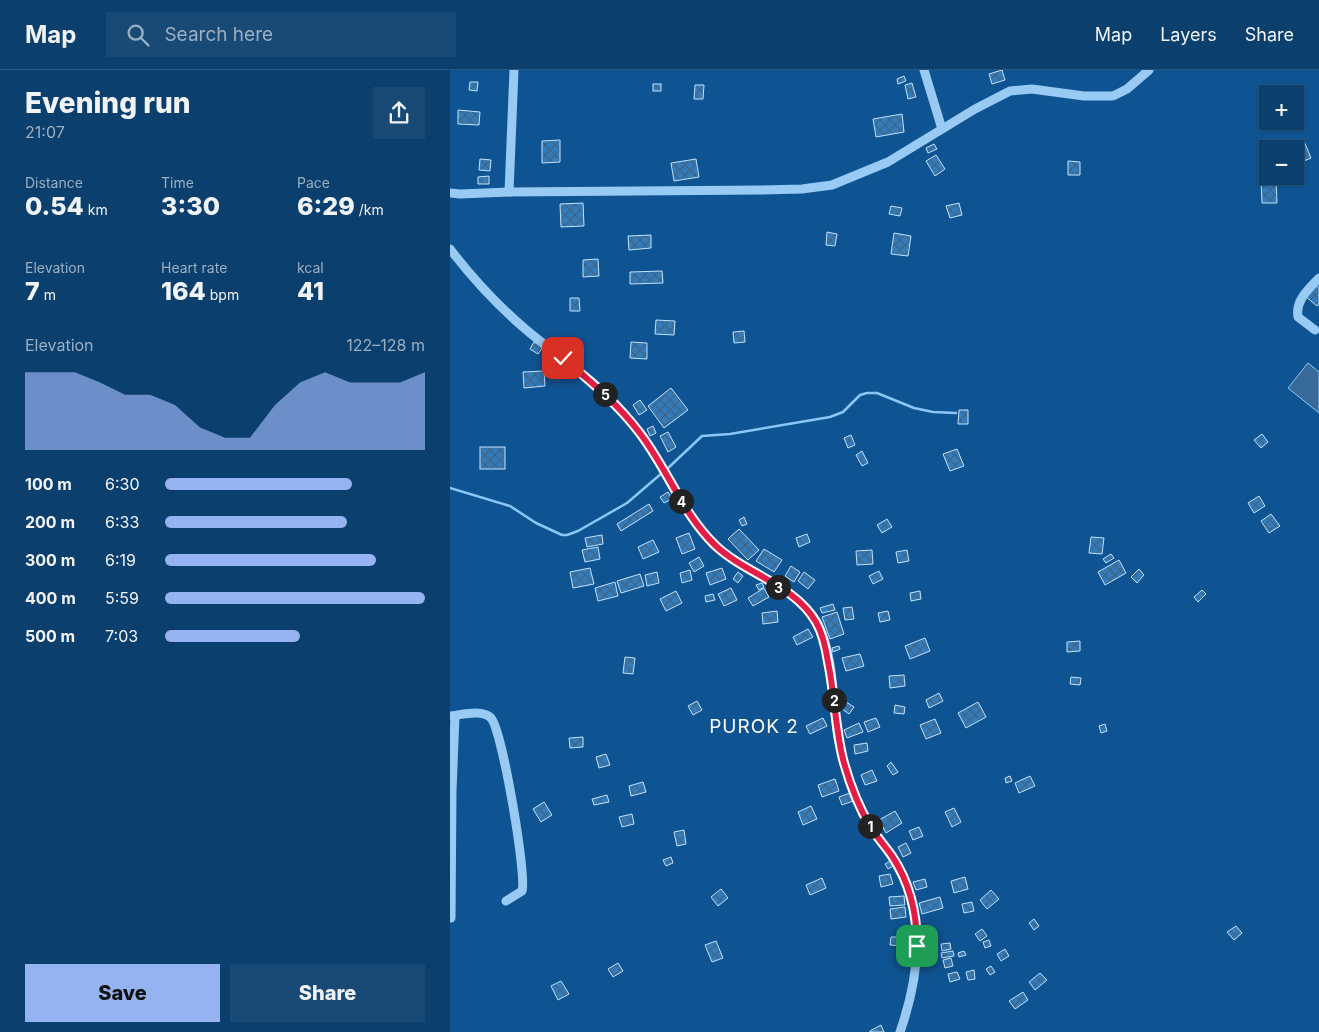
<!DOCTYPE html>
<meta charset="utf-8">
<style>
:root{--surface:#0b3f6e;--page:#194a76;--text:#f1f3f6;--muted:#9aafc2;--line:#2b5881;--accent:#95b2f1}
body{margin:0;font-family:Inter,sans-serif;background:var(--page);color:var(--text);height:100vh;display:flex;flex-direction:column;font-size:19px;white-space:nowrap}
*{box-sizing:border-box;margin:0}
p{font-size:16px;color:var(--muted)}
.icon{flex:none;width:28px;height:28px;fill:none;stroke:currentColor;stroke-width:2;stroke-linecap:round;stroke-linejoin:round}
.map{position:relative;flex:1;overflow:hidden}
.sheet{display:flex;flex-direction:column;background:var(--surface);width:450px}
.sheet>*{flex:none}
.tools{position:absolute;left:809px;top:15px;display:grid;gap:10px}
.tools a{display:grid;place-items:center;width:45px;height:45px;border-radius:0px;background:var(--surface);box-shadow:0 1px 4px #0004,0 0 0 1px var(--line);font-size:25px}
.pin{position:absolute;display:grid;place-items:center;width:42px;height:42px;color:#fff;margin:-21px;border-radius:10px;box-shadow:0 2px 8px #0006}
.km{position:absolute;width:25px;height:25px;margin:-12px;border-radius:50%;background:#222;color:#fff;font-size:14px;line-height:25px;text-align:center}
.round{display:grid;place-items:center;flex:none;width:52px;height:52px;border-radius:0px;background:var(--page)}
.head{display:flex;align-items:center;justify-content:space-between;height:85px;padding:0 25px}
h1{font-size:28px;font-weight:800;line-height:38px}
.figures{display:grid;grid-template-columns:repeat(3,1fr);gap:8px;height:85px;padding:5px 25px}
.figures div{display:grid;align-content:center}
.figures b{font-size:25px;font-weight:800}
.figures small{font-size:14px;font-weight:400}
.figures p{font-size:14px}
.chart{height:140px;padding:10px 25px}
.chart p{display:flex;justify-content:space-between}
.chart svg{width:100%;height:90px;margin-top:5px;fill:var(--accent);opacity:.7}
.cta{display:flex;gap:10px;margin-top:auto;padding:10px 25px}
.cta a{flex:1;height:58px;border-radius:0px;background:var(--accent);color:#111;font-size:20px;font-weight:800;line-height:58px;text-align:center}
.cta a+a{background:var(--page);color:var(--text)}
ul{padding:0 25px;list-style:none;font-size:16px}
li{display:grid;grid-template-columns:80px 60px 1fr;align-items:center;height:38px}
li i{height:12px;border-radius:6px;background:var(--accent)}
header{display:flex;align-items:center;gap:30px;box-sizing:border-box;height:70px;padding:0 25px;background:var(--surface);border-bottom:1px solid var(--line)}
header strong{font-size:24px}
nav{display:flex;gap:28px;margin-inline-start:auto;font-size:18px}
.search{width:350px;height:45px;background:var(--page);display:flex;align-items:center;gap:12px;box-sizing:border-box;padding:0 18px;border-radius:0px;color:var(--muted);font-size:19px}
main{display:flex;flex:1;min-height:0}
.map>svg:first-child{display:block}
.water{fill:#376a98;stroke:#8ac7f8}
.lines{fill:none;stroke-linecap:round;stroke-linejoin:round}
.stream{stroke:#8ac7f8;stroke-width:2.5}
.building{fill:url(#building-cross-hatch);stroke:#c1e2fe}
.minor{stroke:#99caf4;stroke-width:9}
.route-casing{stroke:#fff;stroke-width:10}
.route{stroke:#e11d48;stroke-width:6}
.labels{text-anchor:middle;stroke-width:4;stroke-linejoin:round;paint-order:stroke}
.neighbourhood-label{font-size:19px;letter-spacing:1px;fill:#fff;stroke:#0f5492}
</style>
<header>
<strong>Map</strong>
<div class="search"><svg class="icon" aria-label="search" viewBox="0 0 24 24"><circle cx="10" cy="10" r="6"/><path d="M15 15l6 6"/></svg>Search here</div>
<nav><a>Map</a><a>Layers</a><a>Share</a></nav>
</header>
<main>
<section class="sheet">
<div class="head"><div><h1>Evening run</h1><p>21:07</p></div><a class="round"><svg class="icon" aria-label="share" viewBox="0 0 24 24"><path d="M12 15V3M7 8l5-5 5 5M5 13v7h14v-7"/></svg></a></div>
<div class="figures">
<div><p>Distance</p><b>0.54<small> km</small></b></div>
<div><p>Time</p><b>3:30</b></div>
<div><p>Pace</p><b>6:29<small> /km</small></b></div>
</div>
<div class="figures">
<div><p>Elevation</p><b>7<small> m</small></b></div>
<div><p>Heart rate</p><b>164<small> bpm</small></b></div>
<div><p>kcal</p><b>41</b></div>
</div>
<div class="chart"><p><span>Elevation</span>122–128 m</p>
<svg viewBox="0 0 160 44" preserveAspectRatio="none"><path d="M0 44V6L10 6L20 6L30 11L40 17L50 17L60 22L70 33L80 38L90 38L100 22L110 11L120 6L130 11L140 11L150 11L160 6V44z"/></svg>
</div>
<ul>
<li><b>100 m</b>6:30<i style="width:72%"></i></li>
<li><b>200 m</b>6:33<i style="width:70%"></i></li>
<li><b>300 m</b>6:19<i style="width:81%"></i></li>
<li><b>400 m</b>5:59<i style="width:100%"></i></li>
<li><b>500 m</b>7:03<i style="width:52%"></i></li>
</ul>
<div class="cta"><a>Save</a><a>Share</a></div>
</section>
<div class="map">
<svg width="869" height="962" viewBox="0 0 869 962">
<defs>
<pattern id="building-cross-hatch" width="8" height="8" patternUnits="userSpaceOnUse" patternTransform="scale(1.25)"><rect width="8" height="8" fill="#337bba"/><path d="M0 0l8 8M0 8l8-8" fill="none" stroke="#3e6688"/></pattern>
</defs>
<rect width="100%" height="100%" fill="#0f5492"/>
<polygon class="water" points="858,293 869,302 869,343 838,318"/>
<g class="lines">
<g class="stream">
<polyline points="216,400 252,366 280,364 380,347 393,342 410,325 417,323 427,323 464,338 483,342 506,343"/>
<polyline points="0,418 60,436 86,453 112,465 117,465 128,461 177,433 212,403"/>
</g>
</g>
<g class="building">
<polygon points="552,0 555,10 542,14 539,4"/>
<polygon points="454,6 456,11 448,14 447,9"/>
<polygon points="20,12 28,12 27,21 19,20"/>
<polygon points="462,13 466,27 458,29 455,15"/>
<rect x="203" y="14" width="8" height="7"/>
<polygon points="245,15 254,15 253,29 244,29"/>
<polygon points="8,40 30,42 29,55 8,54"/>
<polygon points="452,44 454,62 426,67 423,49"/>
<polygon points="110,70 110,92 92,93 92,71"/>
<polygon points="854,71 861,88 849,93 845,79 842,75"/>
<polygon points="838,73 840,79 833,79 832,75"/>
<polygon points="484,74 487,79 478,83 476,78"/>
<polygon points="486,85 495,99 485,106 476,91"/>
<polygon points="30,89 41,90 40,101 29,100"/>
<polygon points="246,89 249,107 224,111 221,93"/>
<polygon points="618,91 630,92 630,105 618,105"/>
<polygon points="39,106 39,114 28,114 28,107"/>
<polygon points="826,108 827,133 812,133 811,109"/>
<polygon points="133,133 134,156 111,157 110,134"/>
<polygon points="509,133 512,145 500,148 496,136"/>
<polygon points="441,136 452,138 450,146 439,144"/>
<polygon points="377,162 387,164 385,176 376,175"/>
<polygon points="444,163 461,166 458,186 441,184"/>
<polygon points="201,165 201,178 179,180 178,166"/>
<polygon points="148,189 149,206 133,207 133,190"/>
<polygon points="212,201 213,213 180,214 180,202"/>
<polygon points="865,214 869,218 869,234 867,236 855,226"/>
<polygon points="120,228 129,228 130,241 120,241"/>
<polygon points="206,250 225,251 224,265 205,264"/>
<polygon points="294,261 295,272 284,273 283,262"/>
<polygon points="84,272 93,277 88,284 80,279"/>
<polygon points="181,272 197,273 197,289 180,288"/>
<polygon points="94,301 95,316 74,318 73,302"/>
<polygon points="221,318 238,340 214,358 198,336"/>
<polygon points="190,330 197,340 189,345 183,335"/>
<polygon points="509,340 518,340 518,354 508,354"/>
<polygon points="203,356 206,363 200,366 197,359"/>
<polygon points="218,362 226,377 218,382 210,366"/>
<polygon points="812,364 818,372 811,378 804,370"/>
<polygon points="401,365 405,375 398,378 394,368"/>
<rect x="30" y="377" width="25" height="22"/>
<polygon points="507,379 514,396 500,401 493,384"/>
<polygon points="412,381 418,393 412,396 406,385"/>
<polygon points="218,422 222,429 214,433 210,427"/>
<polygon points="809,426 815,436 804,443 798,433"/>
<polygon points="199,434 203,441 171,461 167,454"/>
<polygon points="821,444 830,456 819,463 811,451"/>
<polygon points="294,447 297,454 292,456 289,450"/>
<polygon points="437,449 442,457 432,463 427,455"/>
<polygon points="289,459 309,480 298,490 278,469"/>
<polygon points="239,463 245,479 232,484 226,468"/>
<polygon points="357,464 360,472 349,477 346,468"/>
<polygon points="152,465 153,474 137,477 135,468"/>
<polygon points="641,467 654,468 652,484 639,483"/>
<polygon points="203,470 209,482 193,489 188,477"/>
<polygon points="148,477 150,489 135,492 132,480"/>
<polygon points="314,479 332,490 324,502 306,491"/>
<polygon points="422,480 423,494 407,495 406,481"/>
<polygon points="457,480 459,491 448,493 446,482"/>
<polygon points="661,484 664,488 656,493 653,489"/>
<polygon points="249,487 254,496 244,502 239,493"/>
<polygon points="669,490 676,503 655,515 648,502"/>
<polygon points="341,496 350,502 344,512 335,506"/>
<polygon points="140,498 144,514 123,518 120,502"/>
<polygon points="272,498 276,509 260,515 256,503"/>
<polygon points="689,499 694,505 687,513 681,507"/>
<polygon points="240,500 242,510 232,513 230,503"/>
<polygon points="429,501 433,509 423,514 419,506"/>
<polygon points="207,502 209,513 197,516 195,505"/>
<polygon points="288,502 293,506 288,513 283,509"/>
<polygon points="354,502 365,510 358,519 348,511"/>
<polygon points="190,504 194,516 171,523 167,511"/>
<polygon points="165,512 168,526 148,531 145,518"/>
<polygon points="312,513 314,517 309,520 306,515"/>
<polygon points="281,518 287,530 274,536 268,524"/>
<polygon points="314,518 319,527 303,536 298,528"/>
<polygon points="752,520 756,524 748,532 744,527"/>
<polygon points="226,521 232,533 216,541 210,529"/>
<polygon points="470,521 471,529 461,531 460,523"/>
<polygon points="263,524 265,530 256,532 255,526"/>
<polygon points="383,534 385,540 372,543 370,538"/>
<polygon points="402,537 404,549 395,550 393,538"/>
<polygon points="327,541 328,552 313,554 312,543"/>
<polygon points="438,541 440,550 430,552 428,543"/>
<polygon points="387,542 394,564 380,569 372,547"/>
<polygon points="358,559 363,567 347,575 343,567"/>
<polygon points="475,568 480,581 460,589 455,576"/>
<polygon points="630,571 630,581 617,582 617,572"/>
<polygon points="389,576 390,579 383,582 382,578"/>
<polygon points="410,584 414,596 396,601 392,588"/>
<polygon points="175,587 185,588 183,604 173,603"/>
<polygon points="454,605 455,616 440,618 439,606"/>
<polygon points="621,607 631,608 630,615 620,614"/>
<polygon points="489,623 493,631 479,638 476,630"/>
<polygon points="393,630 404,637 399,644 388,636"/>
<polygon points="247,631 252,640 243,645 238,636"/>
<polygon points="528,632 536,647 516,658 508,643"/>
<polygon points="445,635 455,637 454,644 444,643"/>
<polygon points="373,648 377,656 360,664 356,656"/>
<polygon points="426,648 430,657 418,662 414,652"/>
<polygon points="485,649 491,663 476,669 470,655"/>
<polygon points="409,653 413,662 397,668 394,660"/>
<polygon points="655,654 657,661 651,663 649,656"/>
<polygon points="133,667 133,677 120,678 119,668"/>
<polygon points="417,673 418,681 405,684 404,675"/>
<polygon points="156,684 160,695 149,698 146,687"/>
<polygon points="441,692 448,702 443,705 437,696"/>
<polygon points="422,700 427,711 415,715 411,705"/>
<polygon points="560,706 562,711 556,713 555,708"/>
<polygon points="580,706 585,716 569,723 565,713"/>
<polygon points="385,709 389,721 372,727 368,715"/>
<polygon points="193,712 196,722 181,726 179,716"/>
<polygon points="400,723 403,731 392,735 389,727"/>
<polygon points="157,725 159,732 144,735 142,729"/>
<polygon points="94,732 102,745 91,752 83,739"/>
<polygon points="361,736 367,749 353,755 348,742"/>
<polygon points="504,738 511,752 502,757 495,742"/>
<polygon points="445,741 452,753 436,763 429,750"/>
<polygon points="182,744 184,754 172,757 169,747"/>
<polygon points="469,757 473,766 463,770 459,761"/>
<polygon points="234,760 236,774 227,776 224,762"/>
<polygon points="456,773 461,783 453,787 448,777"/>
<polygon points="221,787 223,793 216,796 213,790"/>
<polygon points="442,790 445,795 438,799 435,794"/>
<polygon points="440,804 443,814 431,817 429,806"/>
<polygon points="515,807 518,819 504,823 501,811"/>
<polygon points="372,808 376,818 360,825 356,815"/>
<polygon points="475,809 477,817 466,820 463,812"/>
<polygon points="271,819 278,828 268,836 261,827"/>
<polygon points="541,820 549,829 537,839 530,830"/>
<polygon points="454,826 455,835 440,836 439,827"/>
<polygon points="490,827 493,838 472,844 469,833"/>
<polygon points="522,832 524,841 514,843 512,834"/>
<polygon points="455,837 456,847 441,849 440,839"/>
<polygon points="584,849 589,856 584,860 579,853"/>
<polygon points="786,856 792,863 784,870 777,862"/>
<polygon points="532,859 537,866 530,871 525,864"/>
<polygon points="441,867 455,867 455,876 440,875"/>
<polygon points="481,870 486,874 482,878 478,874"/>
<polygon points="539,870 541,876 535,878 533,872"/>
<polygon points="266,871 273,888 262,892 255,875"/>
<polygon points="500,873 501,879 492,881 491,874"/>
<polygon points="555,879 559,886 551,891 547,884"/>
<polygon points="503,881 504,886 492,888 491,883"/>
<polygon points="514,881 516,885 509,887 508,883"/>
<polygon points="470,884 481,885 481,890 470,889"/>
<polygon points="501,888 503,896 495,898 493,890"/>
<polygon points="168,893 173,901 163,907 158,899"/>
<polygon points="541,896 545,902 540,905 536,899"/>
<polygon points="524,900 525,909 518,910 516,902"/>
<polygon points="507,902 510,909 500,912 498,904"/>
<polygon points="590,903 597,910 585,920 579,912"/>
<polygon points="111,911 119,924 108,930 101,916"/>
<polygon points="573,922 578,930 565,939 559,931"/>
<polygon points="431,955 434,962 420,962 420,961"/>
</g>
<g class="lines">
<g class="minor">
<polyline points="474,0 492,59"/>
<polyline points="59,122 64,0"/>
<polyline points="0,123 10,124 59,122 312,120 352,119 382,115 438,92 525,39 560,21 582,19 634,26 663,26 677,19 699,0"/>
<path d="M0 179C23 209 51 239 80 263 111 288 145 311 172 341 187 358 200 377 211 396 227 424 242 453 265 476 295 503 349 517 368 554 385 589 382 631 388 668 392 687 397 706 404 724 409 735 415 748 422 758 430 770 439 781 446 794 477 845 469 908 450 962"/>
<path d="M865 260 848 247C845 230 859 219 869 208"/>
<path d="M0 646C11 645 32 639 41 648 52 660 77 805 72 821L56 831"/>
<polyline points="1,848 2,721 5,646"/>
</g>
</g>
<g class="lines">
<g class="route-casing">
<path id="route" d="M113 288C140 311 168 334 189 362 217 398 232 443 265 475 295 504 344 514 366 552 373 564 376 579 378 592 385 625 385 660 394 693 400 714 408 736 420 756 426 766 435 776 442 786 460 813 467 844 467 876"/>
</g>
<use href="#route" class="route"/>
</g>
<g class="labels">
<g class="neighbourhood-label">
<text x="304" y="663">PUROK 2</text>
</g>
</g>
</svg>
<div class="tools">
<a>+</a>
<a>−</a>
</div>
<div class="pin" style="left:467px;top:876px;background:#1e9e55"><svg class="icon" aria-label="arrive" viewBox="0 0 24 24"><path d="M6 21V4h12l-3 4 3 4H6"/></svg></div>
<div class="pin" style="left:113px;top:288px;background:#d93025"><svg class="icon" aria-label="check" viewBox="0 0 24 24"><path d="M5 12l5 5 9-10"/></svg></div>
<b class="km" style="left:420px;top:756px">1</b>
<b class="km" style="left:384px;top:630px">2</b>
<b class="km" style="left:328px;top:517px">3</b>
<b class="km" style="left:231px;top:431px">4</b>
<b class="km" style="left:155px;top:324px">5</b>
</div>
</main>
